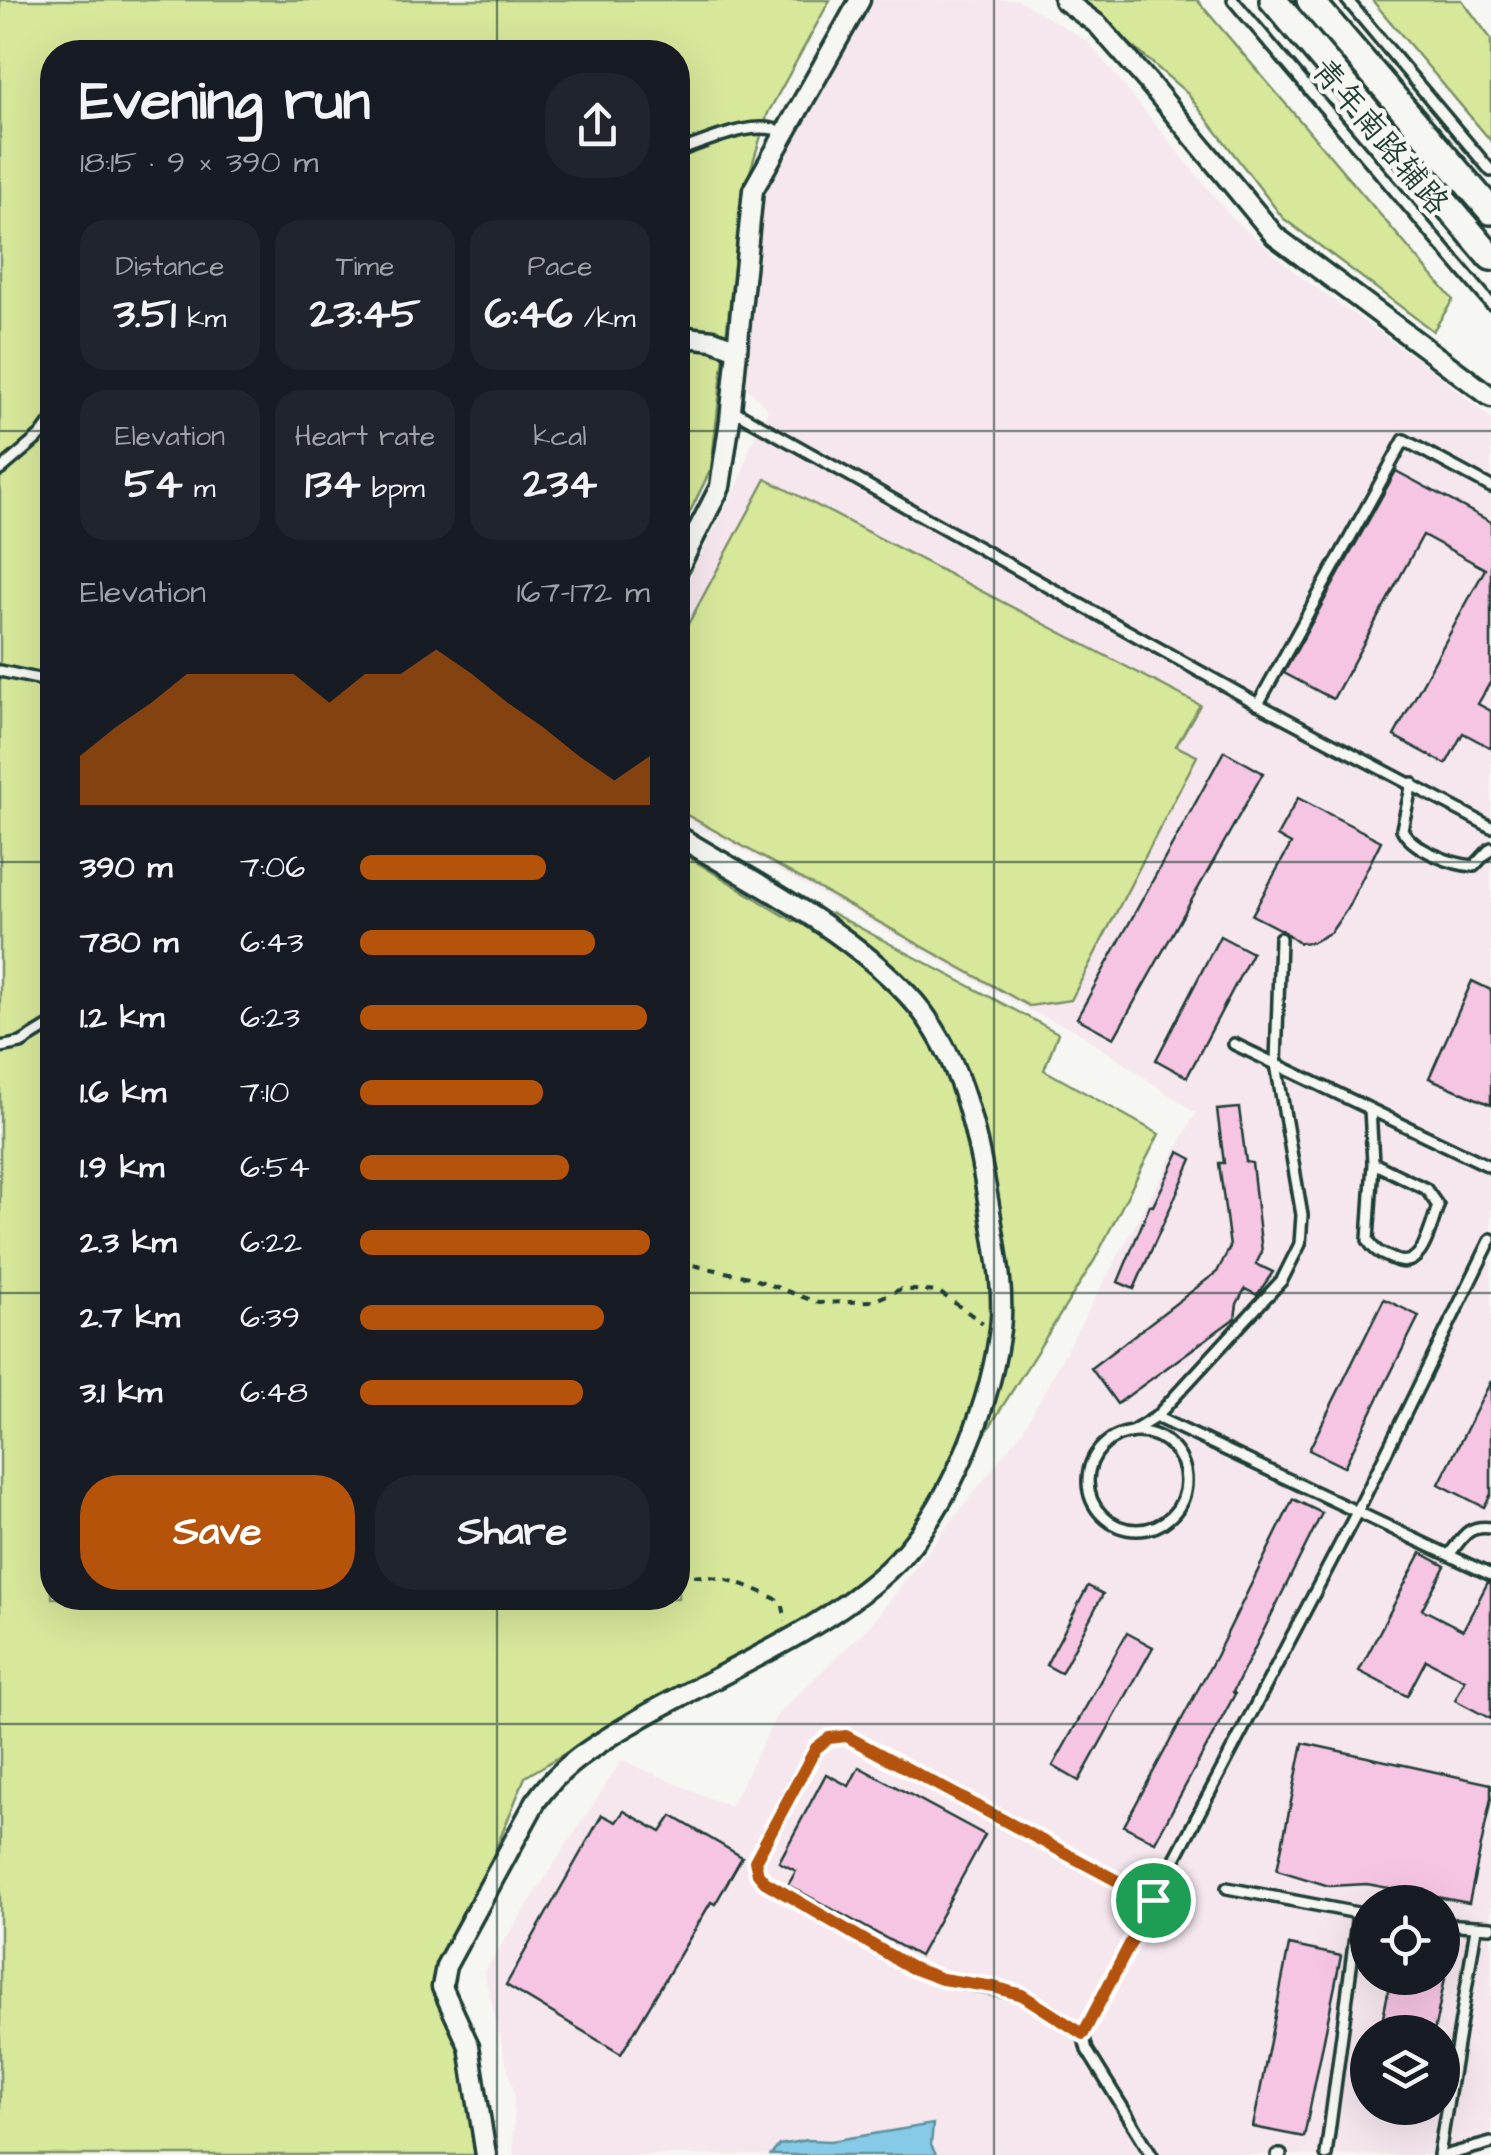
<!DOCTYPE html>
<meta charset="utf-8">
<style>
:root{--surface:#171b24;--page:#20242c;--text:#f1f3f6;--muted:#9ea1a6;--accent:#b45309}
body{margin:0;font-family:"Architects Daughter","LXGW WenKai TC",sans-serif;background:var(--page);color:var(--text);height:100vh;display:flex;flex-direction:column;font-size:38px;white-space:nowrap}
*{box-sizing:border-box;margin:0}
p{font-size:32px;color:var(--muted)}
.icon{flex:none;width:55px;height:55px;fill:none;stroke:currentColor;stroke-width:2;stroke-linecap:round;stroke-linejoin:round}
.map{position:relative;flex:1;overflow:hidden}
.drawer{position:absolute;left:40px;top:40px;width:650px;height:1570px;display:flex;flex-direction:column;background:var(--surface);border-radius:40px;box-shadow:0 10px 40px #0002}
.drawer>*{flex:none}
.controls{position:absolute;left:1350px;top:1885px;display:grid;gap:20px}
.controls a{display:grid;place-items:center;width:110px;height:110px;border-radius:50%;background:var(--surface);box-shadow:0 10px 40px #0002;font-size:50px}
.pin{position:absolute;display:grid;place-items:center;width:85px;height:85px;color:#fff;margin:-42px;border:5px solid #fff;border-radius:50%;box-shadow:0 2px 10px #0007}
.round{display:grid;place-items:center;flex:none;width:105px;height:105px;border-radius:40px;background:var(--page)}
.summary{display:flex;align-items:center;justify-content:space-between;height:170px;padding:0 40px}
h1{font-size:55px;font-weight:700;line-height:75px}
.figures{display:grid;grid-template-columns:repeat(3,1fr);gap:15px;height:170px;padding:10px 40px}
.figures div{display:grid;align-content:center;border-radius:25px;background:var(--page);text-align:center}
.figures b{font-size:42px;font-weight:700}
.figures small{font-size:28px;font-weight:400}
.figures p{font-size:28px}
.chart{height:280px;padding:20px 40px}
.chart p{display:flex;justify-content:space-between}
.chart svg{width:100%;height:180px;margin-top:10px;fill:var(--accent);opacity:.7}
.primary-button{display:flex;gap:20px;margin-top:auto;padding:20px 40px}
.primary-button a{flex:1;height:115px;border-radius:40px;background:var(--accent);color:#fff;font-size:40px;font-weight:700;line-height:115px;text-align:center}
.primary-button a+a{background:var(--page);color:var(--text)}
ul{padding:0 40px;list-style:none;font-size:32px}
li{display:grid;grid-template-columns:160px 120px 1fr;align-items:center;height:75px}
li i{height:25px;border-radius:12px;background:var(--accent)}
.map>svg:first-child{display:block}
.built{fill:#f6e7ee;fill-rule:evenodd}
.green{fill:#d7e89b;stroke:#7b9268;stroke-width:2.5}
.water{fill:#86cae7;stroke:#5d929f;stroke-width:2.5}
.building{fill:#f7c5e4;stroke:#1f3d34;stroke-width:2.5}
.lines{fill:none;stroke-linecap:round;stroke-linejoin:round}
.service-casing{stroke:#1f3d34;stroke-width:16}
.minor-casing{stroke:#1f3d34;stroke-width:25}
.secondary-casing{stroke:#1f3d34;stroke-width:32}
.path{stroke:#1f3d34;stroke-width:4;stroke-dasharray:8 8;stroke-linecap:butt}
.service{stroke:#f6f6f2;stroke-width:9}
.minor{stroke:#f6f6f2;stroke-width:18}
.secondary{stroke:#f6f6f2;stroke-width:25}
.route-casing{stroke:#fff;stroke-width:20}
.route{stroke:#b45309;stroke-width:12}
.grid{fill:none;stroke:#1f3d34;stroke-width:2.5;stroke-opacity:0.55}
.labels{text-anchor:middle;stroke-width:9;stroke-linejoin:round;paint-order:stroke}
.street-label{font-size:32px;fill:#1f3d34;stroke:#f6f6f2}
</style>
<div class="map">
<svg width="1491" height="2155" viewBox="0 0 1491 2155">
<rect width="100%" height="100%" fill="#f6f6f2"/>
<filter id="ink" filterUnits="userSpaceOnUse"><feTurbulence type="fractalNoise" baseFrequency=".01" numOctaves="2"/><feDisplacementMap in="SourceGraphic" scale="20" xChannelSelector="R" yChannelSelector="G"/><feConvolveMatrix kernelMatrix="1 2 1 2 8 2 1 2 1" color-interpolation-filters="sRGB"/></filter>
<g filter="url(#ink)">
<path class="built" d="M868 0H1019L1088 42 1232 218 1302 278 1435 372 1491 419V2155H513L514 2093 484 1972 622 1760 730 1807 777 1715 872 1623 1023 1430 1196 1113 1075 1030 1031 1011 678 814V600L741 478 750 446 768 410 746 387 763 196ZM1368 1902H1442V1978H1368ZM1368 2032H1442V2108H1368Z"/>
<g class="green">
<polygon points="0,0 830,0 768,113 742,198 711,469 678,536 678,52 52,52 52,1598 678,1598 678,851 793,921 832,913 1058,1033 1044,1070 1159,1134 1094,1261 985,1434 915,1536 818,1612 687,1681 525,1777 487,1871 452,1974 475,2155 0,2155"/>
<polygon points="1079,0 1197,0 1453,300 1433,331 1283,218 1187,93"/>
<polygon points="1372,0 1462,0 1491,39 1491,141"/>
<polygon points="766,479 1200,705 1176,746 1197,756 1071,1000 1029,1006 678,810 678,643"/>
</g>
<polygon class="water" points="933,2124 931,2145 936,2155 771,2155 779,2145 807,2140 831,2141"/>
<g class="building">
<polygon points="1396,471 1491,522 1491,681 1478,704 1491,711 1491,748 1463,733 1446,764 1394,736 1485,569 1423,535 1333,699 1284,673"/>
<polygon points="1224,751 1263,773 1114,1038 1077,1018"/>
<polygon points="1298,798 1381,841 1347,909 1331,932 1313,942 1299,943 1283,931 1252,915 1291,844 1277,836"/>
<polygon points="1220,936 1252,953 1187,1077 1156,1060"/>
<polygon points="1472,981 1491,990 1491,1105 1429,1078"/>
<polygon points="1239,1108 1246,1162 1252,1163 1262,1252 1256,1264 1273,1272 1257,1295 1245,1289 1237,1304 1235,1318 1117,1404 1091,1368 1217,1272 1230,1247 1219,1163 1224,1163 1217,1110"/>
<polygon points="1179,1152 1192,1159 1134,1289 1118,1282 1150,1205 1153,1206"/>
<polygon points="1384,1299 1419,1316 1344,1467 1309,1450"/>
<polygon points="1491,1381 1491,1494 1484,1507 1439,1484"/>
<polygon points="1293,1499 1322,1513 1233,1692 1235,1694 1155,1842 1124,1826 1216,1656"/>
<polygon points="1421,1553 1445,1566 1422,1609 1463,1630 1488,1582 1491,1583 1491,1719 1455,1700 1465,1680 1426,1660 1407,1696 1359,1671"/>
<polygon points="1088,1586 1103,1594 1061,1673 1046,1665"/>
<polygon points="1127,1633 1153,1647 1079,1781 1053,1766"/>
<polygon points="1303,1743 1491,1784 1491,1798 1469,1903 1367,1884 1329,1886 1277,1870"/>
<polygon points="859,1767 985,1835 919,1956 788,1885 796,1871 779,1862 826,1774 849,1786"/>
<polygon points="624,1811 661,1832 672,1816 742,1857 715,1904 711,1902 621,2054 506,1985 602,1815 616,1822"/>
<polygon points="1289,1945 1341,1956 1304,2137 1253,2127"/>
<polygon points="1391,1978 1445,1978 1434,2032 1380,2032"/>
</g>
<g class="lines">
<g class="service-casing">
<g id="service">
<polyline points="1233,0 1491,304"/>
<polyline points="1347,0 1491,171"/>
<path d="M678 151C709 141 754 118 785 133"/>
<polyline points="731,409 1258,704 1491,827"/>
<polyline points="0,470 41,435 52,420"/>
<polyline points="0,671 52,682"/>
<polyline points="1258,704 1404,440 1491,487"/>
<path d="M1412 783 1402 829C1411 849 1453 865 1474 866L1491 848"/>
<polyline points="1234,1044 1491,1167"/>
<polyline points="0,1047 21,1043 52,1024"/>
<path d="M1370 1109 1373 1163 1368 1240C1374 1251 1381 1254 1393 1259 1423 1273 1430 1227 1438 1206L1426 1189 1373 1163"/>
<polyline points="1156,1417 1491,1575"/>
<circle cx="1137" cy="1481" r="49"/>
<polyline points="1130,1433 1156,1417 1282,1280 1300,1244 1302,1215 1276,1064 1280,938"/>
<path d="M1449 1555C1463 1537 1467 1525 1491 1528"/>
<polyline points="1227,1888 1368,1915"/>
<polyline points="1442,1924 1491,1927"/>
<polyline points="1083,2034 1022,1995 942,1979 911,1968 765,1882 758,1874 755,1861 815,1748 829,1739 846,1736 1153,1900"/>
<polyline points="1152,2155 1087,2050 1083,2034 1357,1512 1491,1239"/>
<polyline points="1277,2155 1281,2155"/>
<polyline points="1326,2155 1358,1914"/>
<polyline points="1439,2155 1476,1928"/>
<polyline points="1447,2155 1491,2143"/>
</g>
</g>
<g class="minor-casing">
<g id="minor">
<polyline points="1064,0 1098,25 1149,83 1275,236 1491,397"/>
<polyline points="678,336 713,340 737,349"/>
<polyline points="678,569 720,487 730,420 753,190 860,0"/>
<path d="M486 2155 469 2046 442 1987 446 1966 536 1801C563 1762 601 1742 641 1718 723 1671 817 1635 887 1571 945 1517 988 1414 999 1336 1005 1301 998 1259 992 1224 979 1145 965 1054 907 994 844 927 755 883 678 836"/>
</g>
</g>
<g class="secondary-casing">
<g id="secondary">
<polyline points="1273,0 1491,257"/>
<polyline points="1310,0 1491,211"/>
</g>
</g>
<g class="path">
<polyline points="678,1262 749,1277 819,1303 873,1301 901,1289 939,1292 983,1323"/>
<path d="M678 1576C721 1574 744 1583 782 1602L786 1621"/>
</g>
<use href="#service" class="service"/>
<use href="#minor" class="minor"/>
<use href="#secondary" class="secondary"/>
</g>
</g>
<g class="lines" filter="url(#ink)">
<g class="route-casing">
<polygon id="route" points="846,1736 1153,1900 1083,2034 1022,1995 994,1987 942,1979 912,1968 765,1882 758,1874 755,1861 816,1748 829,1738"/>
</g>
<use href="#route" class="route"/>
</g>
<path class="grid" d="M497 0V52M994 0V2155M0 431H52M678 431H1491M0 862H52M678 862H1491M0 1293H52M678 1293H1491M497 1598V2155M0 1724H1491"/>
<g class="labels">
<g class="street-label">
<text transform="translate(1381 136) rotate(50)" y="11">青年南路辅路</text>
</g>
</g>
</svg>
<div class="controls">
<a><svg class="icon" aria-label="locate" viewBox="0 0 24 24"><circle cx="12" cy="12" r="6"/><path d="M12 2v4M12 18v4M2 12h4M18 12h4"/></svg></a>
<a><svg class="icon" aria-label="layers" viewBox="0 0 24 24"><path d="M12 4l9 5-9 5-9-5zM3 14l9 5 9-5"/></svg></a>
</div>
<div class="pin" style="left:1153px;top:1900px;background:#1e9e55"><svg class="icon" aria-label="arrive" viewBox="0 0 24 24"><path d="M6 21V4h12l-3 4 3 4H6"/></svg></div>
<section class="drawer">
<div class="summary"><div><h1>Evening run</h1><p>18:15 · 9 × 390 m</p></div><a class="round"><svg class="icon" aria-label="share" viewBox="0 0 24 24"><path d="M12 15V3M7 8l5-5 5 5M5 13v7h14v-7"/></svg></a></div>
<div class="figures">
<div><p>Distance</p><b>3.51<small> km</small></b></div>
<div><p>Time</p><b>23:45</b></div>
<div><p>Pace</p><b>6:46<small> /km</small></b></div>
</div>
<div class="figures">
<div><p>Elevation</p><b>54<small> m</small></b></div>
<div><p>Heart rate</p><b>134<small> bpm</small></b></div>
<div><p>kcal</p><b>234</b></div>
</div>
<div class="chart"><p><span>Elevation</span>167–172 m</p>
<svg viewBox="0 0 160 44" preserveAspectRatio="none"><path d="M0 44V32L10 25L20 19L30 12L40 12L50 12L60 12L70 19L80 12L90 12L100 6L110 12L120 19L130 25L140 32L150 38L160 32V44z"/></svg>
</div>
<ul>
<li><b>390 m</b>7:06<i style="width:64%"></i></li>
<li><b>780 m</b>6:43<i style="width:81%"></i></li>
<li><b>1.2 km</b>6:23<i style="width:99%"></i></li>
<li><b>1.6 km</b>7:10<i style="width:63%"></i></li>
<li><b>1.9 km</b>6:54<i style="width:72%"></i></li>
<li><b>2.3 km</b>6:22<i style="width:100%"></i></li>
<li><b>2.7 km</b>6:39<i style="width:84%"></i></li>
<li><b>3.1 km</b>6:48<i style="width:77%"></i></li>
</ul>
<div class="primary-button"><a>Save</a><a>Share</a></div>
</section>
</div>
